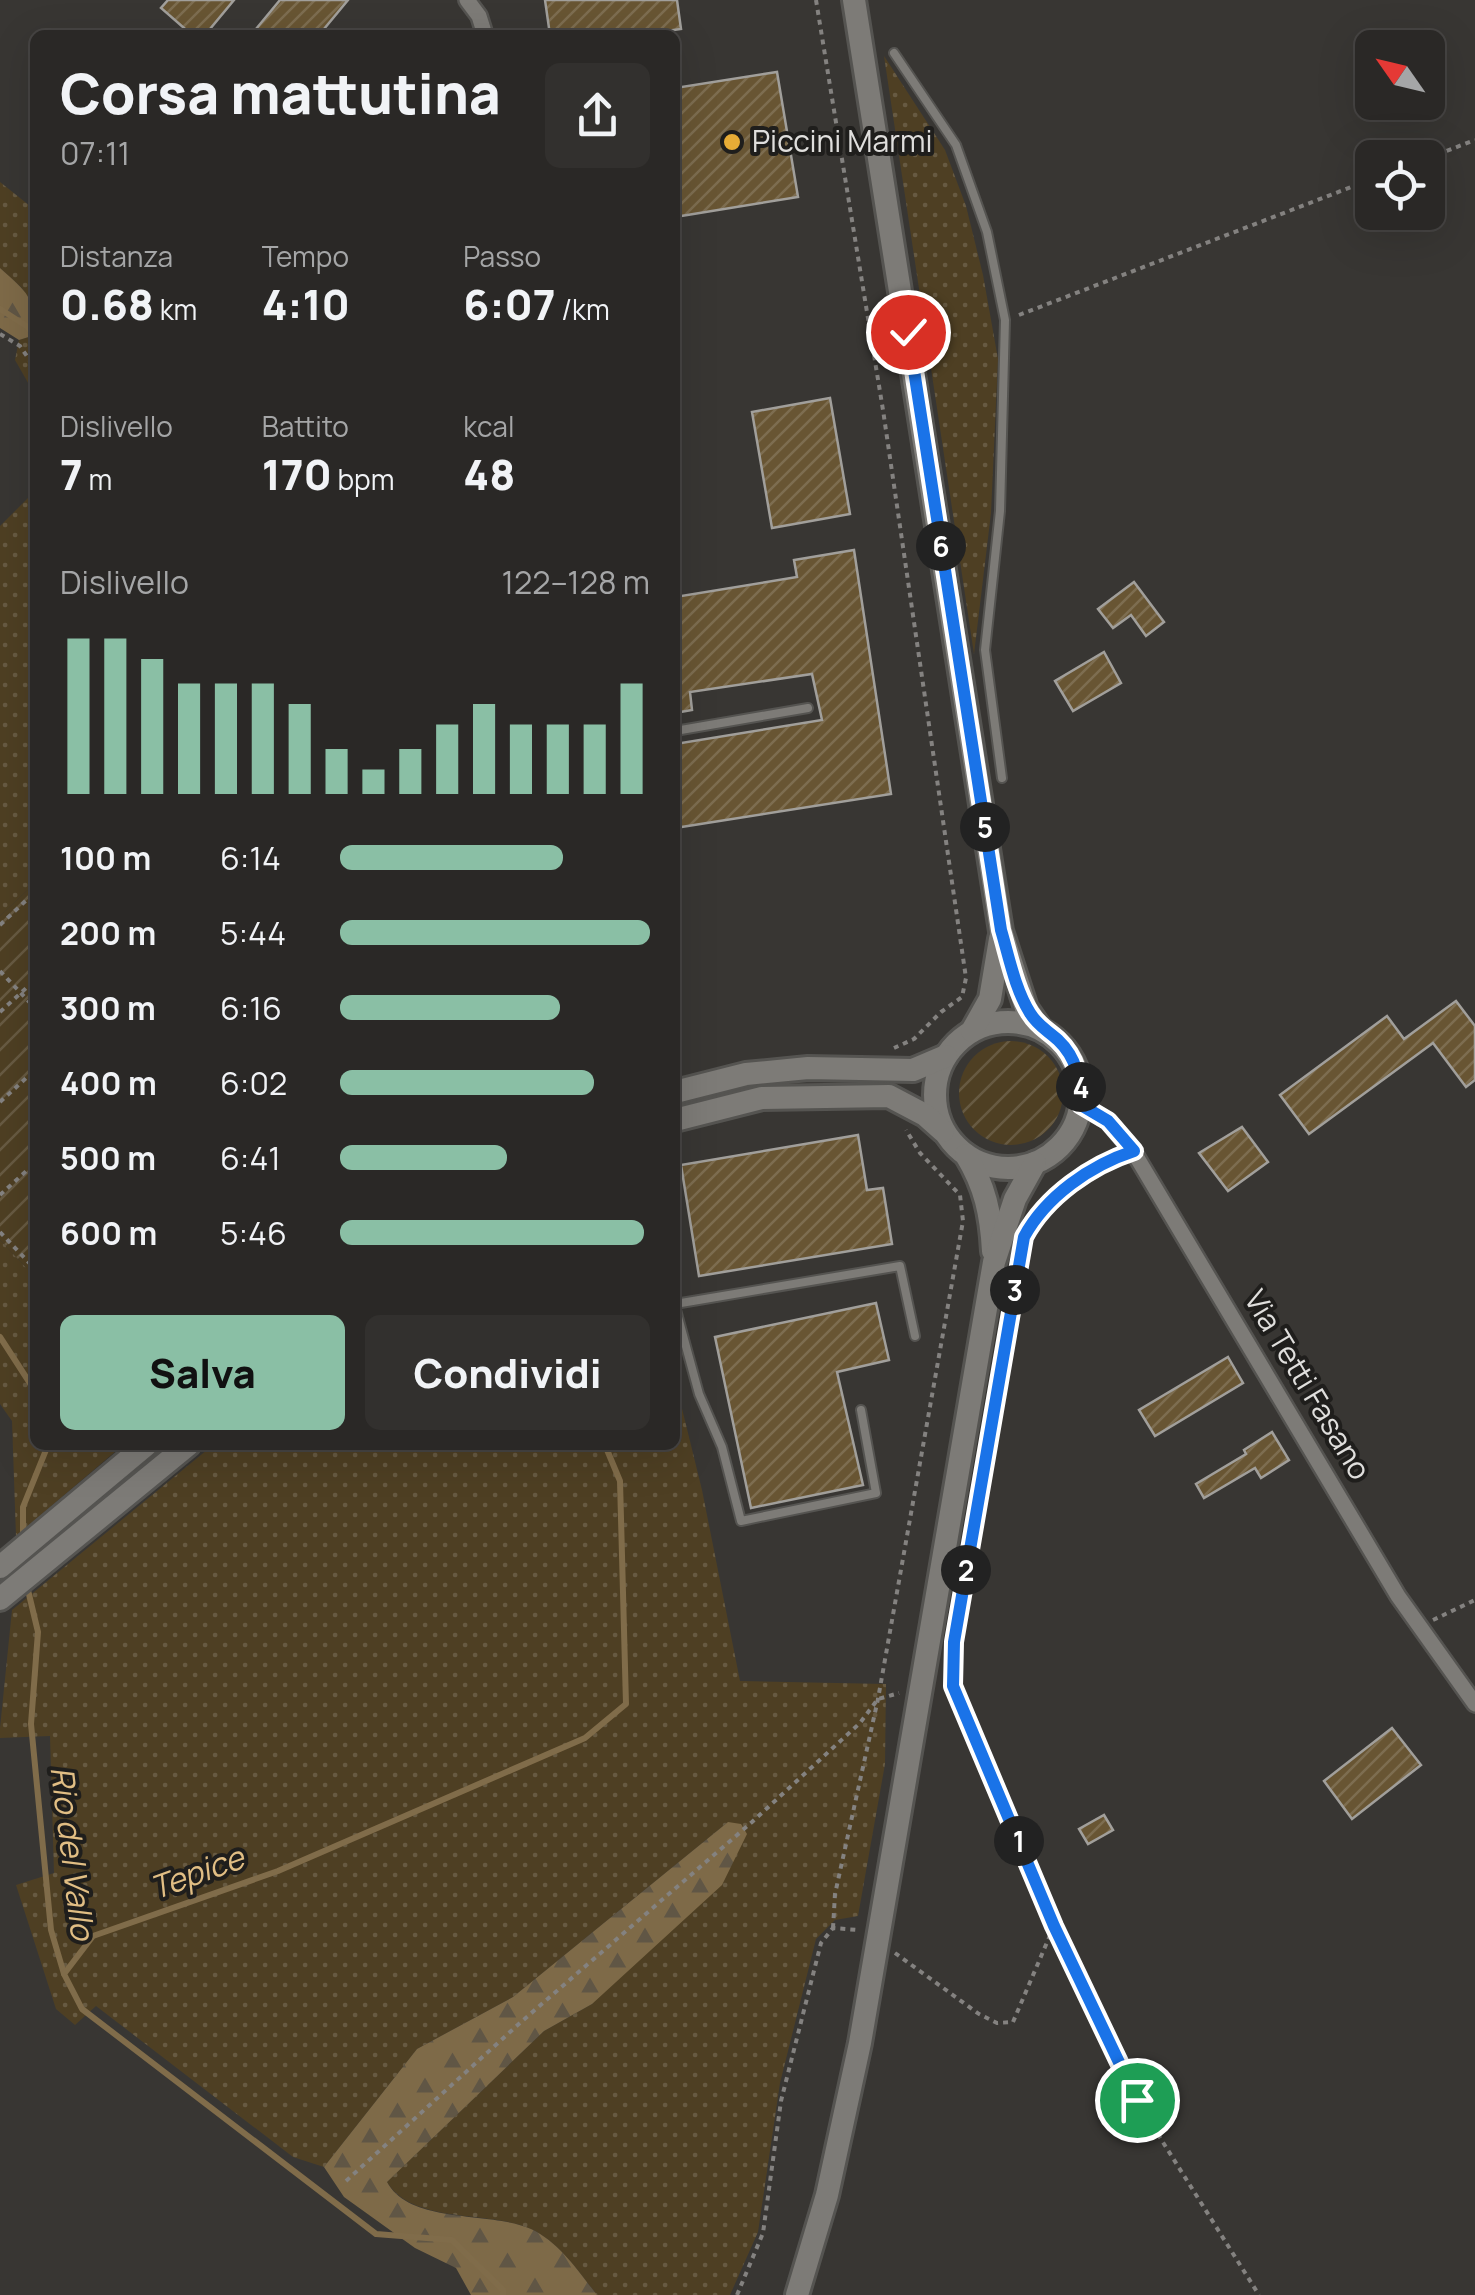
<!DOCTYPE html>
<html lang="it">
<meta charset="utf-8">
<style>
:root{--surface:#2a2826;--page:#32302e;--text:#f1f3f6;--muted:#a5a6a7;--line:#464443;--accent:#8abfa5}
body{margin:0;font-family:Manrope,sans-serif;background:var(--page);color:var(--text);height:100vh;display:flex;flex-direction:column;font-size:38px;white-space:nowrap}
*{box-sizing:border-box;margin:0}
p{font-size:32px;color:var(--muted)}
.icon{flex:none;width:55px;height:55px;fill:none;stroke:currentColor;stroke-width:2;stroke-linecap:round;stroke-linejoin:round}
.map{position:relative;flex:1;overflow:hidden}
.panel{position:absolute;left:30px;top:30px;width:650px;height:1420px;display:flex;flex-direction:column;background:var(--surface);border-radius:15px;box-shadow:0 10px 40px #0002,0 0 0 2px var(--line)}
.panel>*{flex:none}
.needle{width:65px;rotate:304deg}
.buttons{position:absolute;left:1355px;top:30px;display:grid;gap:20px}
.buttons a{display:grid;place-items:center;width:90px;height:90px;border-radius:15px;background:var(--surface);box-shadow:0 10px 40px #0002,0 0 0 2px var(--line);font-size:50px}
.pin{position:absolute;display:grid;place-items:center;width:85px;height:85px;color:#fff;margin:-42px;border:5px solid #fff;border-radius:50%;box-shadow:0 2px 10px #0007}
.km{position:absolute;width:50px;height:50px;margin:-25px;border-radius:50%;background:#222;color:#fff;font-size:28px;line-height:50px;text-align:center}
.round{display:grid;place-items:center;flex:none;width:105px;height:105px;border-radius:15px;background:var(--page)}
.overview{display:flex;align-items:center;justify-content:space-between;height:170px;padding:0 30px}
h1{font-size:55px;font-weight:800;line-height:75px}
.stats{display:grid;grid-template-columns:repeat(3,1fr);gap:15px;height:170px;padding:10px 30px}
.stats div{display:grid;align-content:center}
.stats b{font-size:42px;font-weight:800}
.stats small{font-size:28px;font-weight:400}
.stats p{font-size:28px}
.chart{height:280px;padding:20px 30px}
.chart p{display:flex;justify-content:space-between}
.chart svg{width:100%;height:180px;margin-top:10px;stroke:var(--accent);stroke-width:6}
.primary-button{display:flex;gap:20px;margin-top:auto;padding:20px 30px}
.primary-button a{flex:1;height:115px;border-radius:15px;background:var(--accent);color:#111;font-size:40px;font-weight:800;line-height:115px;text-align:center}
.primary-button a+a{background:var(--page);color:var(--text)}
ul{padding:0 30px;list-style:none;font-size:32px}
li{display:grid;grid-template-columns:160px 120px 1fr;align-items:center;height:75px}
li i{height:25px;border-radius:12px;background:var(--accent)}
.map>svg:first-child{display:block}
.grass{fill:url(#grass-dots)}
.forest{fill:url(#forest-firs)}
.garden{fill:url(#garden-furrows)}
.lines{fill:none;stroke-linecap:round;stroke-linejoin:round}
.stream{stroke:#806c4a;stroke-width:6}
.building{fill:url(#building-hatch);stroke:#a19f9b;stroke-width:2.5}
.lane-casing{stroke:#555451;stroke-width:12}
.street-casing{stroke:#555451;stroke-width:20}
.secondary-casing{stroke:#555451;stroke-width:28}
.path{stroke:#848280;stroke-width:4;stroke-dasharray:5 5;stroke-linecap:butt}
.lane{stroke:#7d7b77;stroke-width:8}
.street{stroke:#7d7b77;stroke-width:15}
.secondary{stroke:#7d7b77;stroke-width:22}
.route-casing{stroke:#fff;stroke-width:20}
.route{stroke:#1a73e8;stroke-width:12}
.poi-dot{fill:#e7ac36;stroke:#1f1e1c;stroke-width:4}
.labels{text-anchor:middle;stroke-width:8;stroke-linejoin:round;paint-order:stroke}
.poi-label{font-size:30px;fill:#e0dfdd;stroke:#1f1e1c;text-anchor:start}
.street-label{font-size:30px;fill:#e0dfdd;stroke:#1f1e1c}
.water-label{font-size:32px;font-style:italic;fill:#e1be84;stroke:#1f1e1c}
</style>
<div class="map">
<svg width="1475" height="2295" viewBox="0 0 1475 2295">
<defs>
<pattern id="grass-dots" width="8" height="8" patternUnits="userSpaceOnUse" patternTransform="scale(2.5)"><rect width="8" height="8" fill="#4e3f23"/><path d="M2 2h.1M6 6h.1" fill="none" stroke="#675a42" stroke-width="1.8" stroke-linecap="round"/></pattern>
<pattern id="forest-firs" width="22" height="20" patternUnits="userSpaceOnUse" patternTransform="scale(2.5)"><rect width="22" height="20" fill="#7e6a48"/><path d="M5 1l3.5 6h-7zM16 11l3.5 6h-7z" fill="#605645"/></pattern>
<pattern id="garden-furrows" width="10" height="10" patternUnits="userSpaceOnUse" patternTransform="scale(2.5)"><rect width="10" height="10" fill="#4e3f23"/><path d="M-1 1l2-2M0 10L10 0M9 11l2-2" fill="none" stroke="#675a42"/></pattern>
<pattern id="building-hatch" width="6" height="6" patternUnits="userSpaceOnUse" patternTransform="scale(2.5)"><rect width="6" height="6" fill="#685533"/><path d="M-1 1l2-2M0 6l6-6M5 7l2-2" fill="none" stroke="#7d6d50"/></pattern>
</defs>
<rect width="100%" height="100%" fill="#383633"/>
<g class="grass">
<polygon points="884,56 945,150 966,206 983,275 998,359 991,513 974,654"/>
<polygon points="0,182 35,210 35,307 21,287 0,268"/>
<polygon points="35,335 35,395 15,360 19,340"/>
<polygon points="35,491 35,883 0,916 0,526"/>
<polygon points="0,1240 35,1277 35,1445 123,1445 16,1536 12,1421 0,1404"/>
<path d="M675 1380 702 1490 740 1681 886 1684 885 1764 858 1916 835 1920 816 1939 780 2083 758 2232 730 2295H597C579 2272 559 2242 531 2229 490 2210 413 2225 387 2182L544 2031 592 2004 728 1822 513 1997 417 2049 324 2167 293 2157 96 2006 75 2025 56 2009 16 1885 54 1873 50 1736 0 1738V1728L12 1610 213 1445H675Z"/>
</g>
<g class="forest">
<path d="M0 268C28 293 35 297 35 335L19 340 0 328Z"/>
<path d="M728 1822 741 1824 747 1834 722 1885 592 2004 544 2031 387 2182C410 2225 492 2211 531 2229 559 2242 579 2272 597 2295H471L456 2268 415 2248 344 2197 324 2167 417 2049 513 1997Z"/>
</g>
<g class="garden">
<polygon points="35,883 35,1277 0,1240 0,916"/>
<circle cx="1011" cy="1093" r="52"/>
</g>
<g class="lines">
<g class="stream">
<polyline points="0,309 28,327 35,338"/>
<polyline points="0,1337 35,1391"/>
<polyline points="23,1539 23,1507 48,1445"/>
<polyline points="27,1586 38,1632 31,1724 51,1930 64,1974"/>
<polyline points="503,2295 503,2290 452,2240 376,2234 82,2009 64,1974 93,1936 278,1871 585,1738 626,1704 620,1481 605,1445"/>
</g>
</g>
<g class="building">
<polygon points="168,0 234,0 205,35 192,35 161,8"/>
<polygon points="280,0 348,0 319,35 251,35"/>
<polygon points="545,0 677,0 681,29 637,35 550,35"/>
<polygon points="777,72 798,197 675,217 675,88"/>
<polygon points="830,398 850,514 772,528 752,412"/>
<polygon points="854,550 891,794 675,828 675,744 822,720 812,674 690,692 692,710 675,713 675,597 797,577 794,560"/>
<polygon points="1134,582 1164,622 1146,636 1131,615 1113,628 1098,609"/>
<polygon points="1104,652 1121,683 1073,711 1055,681"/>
<polygon points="1456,1001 1475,1026 1475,1080 1466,1087 1433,1043 1309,1134 1280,1095 1387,1016 1404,1039"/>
<polygon points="1242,1127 1268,1162 1228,1191 1199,1153"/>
<polygon points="858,1135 867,1190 883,1188 892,1244 699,1276 681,1165"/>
<polygon points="876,1303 889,1360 837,1372 863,1485 751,1508 715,1337"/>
<polygon points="1228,1357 1243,1383 1155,1436 1139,1410"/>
<polygon points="1272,1432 1289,1460 1261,1478 1255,1468 1204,1498 1196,1484 1246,1454 1244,1450"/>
<polygon points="1392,1728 1421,1765 1352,1819 1324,1781"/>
<polygon points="1104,1815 1113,1830 1088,1844 1079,1829"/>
</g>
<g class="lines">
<g class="lane-casing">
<g id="lane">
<polyline points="894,53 956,145 987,232 1005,320 1000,511 985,650 1002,778"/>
<polyline points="675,731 808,708"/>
<polyline points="675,1304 900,1266 915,1336"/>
<polyline points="675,1306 699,1394 722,1447 741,1521 876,1493 861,1410"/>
</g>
</g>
<g class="street-casing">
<g id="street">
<polyline points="467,0 479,16 485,35"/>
<polyline points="1081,1105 1108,1121 1133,1151 1398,1596 1475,1704"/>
</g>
</g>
<g class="secondary-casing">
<g id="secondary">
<polyline points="854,0 1001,931 1026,1008 1039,1027"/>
<circle cx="1008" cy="1095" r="73"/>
<polyline points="972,1031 990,999 1000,939"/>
<polyline points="675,1092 746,1074 808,1068 913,1070 946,1056"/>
<polyline points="675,1120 762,1098 889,1096 925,1115 943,1131"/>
<path d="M966 1155C985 1186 991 1214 993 1251"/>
<polyline points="0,1567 146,1445"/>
<polyline points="0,1599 188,1445"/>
<polyline points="797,2295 827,2195 860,2043 994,1262 1015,1199 1035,1163"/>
</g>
</g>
<g class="path">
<polyline points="816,0 883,410 966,978 962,997 941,1012 914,1039 894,1048"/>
<polyline points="1428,158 1475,140"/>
<polyline points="1019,315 1372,179"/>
<polyline points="0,334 20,346 35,368"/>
<polyline points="0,925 35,892"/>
<polyline points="0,971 35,1008"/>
<polyline points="0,1012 35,980"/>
<polyline points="0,1102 35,1070"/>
<polyline points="0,1195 35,1163"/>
<path d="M1028 1231C1041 1206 1087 1166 1114 1157"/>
<polyline points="0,1232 35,1269"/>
<polyline points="1023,1245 954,1643 953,1686 1054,1926 1137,2101 1259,2295"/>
<polyline points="1433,1620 1475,1600"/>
<polyline points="833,1928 835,1894 878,1699 963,1221 960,1195 920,1153 906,1130"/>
<polyline points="895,1953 979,2014 997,2023 1013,2022 1054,1926"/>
<polyline points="346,2181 521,2022 752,1822 860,1723 878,1699 899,1693"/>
<polyline points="737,2295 763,2233 781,2101 821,1943 833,1928 858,1930"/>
</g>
<use href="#lane" class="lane"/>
<use href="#street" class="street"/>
<use href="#secondary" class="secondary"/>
</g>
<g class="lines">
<g class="route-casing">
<path id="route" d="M908 332 1001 930C1009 957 1015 989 1030 1013 1038 1026 1047 1030 1058 1040 1077 1058 1081 1081 1081 1105L1108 1121 1134 1151C1091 1165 1046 1196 1024 1237L954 1642 953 1686 1054 1926 1137 2100"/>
</g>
<use href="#route" class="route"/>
</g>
<circle class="poi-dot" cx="732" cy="142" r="10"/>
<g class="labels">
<g class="poi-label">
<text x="752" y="152">Piccini Marmi</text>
</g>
<g class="street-label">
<text transform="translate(1307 1385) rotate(59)" y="10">Via Tetti Fasano</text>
</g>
<g class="water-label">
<text transform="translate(72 1853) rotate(83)" y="11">Rio del Vallo</text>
<text transform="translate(197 1873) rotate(-20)" y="11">Tepice</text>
</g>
</g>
</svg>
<div class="buttons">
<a><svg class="needle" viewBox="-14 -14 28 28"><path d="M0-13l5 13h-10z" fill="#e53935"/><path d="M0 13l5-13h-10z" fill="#a5a6a7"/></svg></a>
<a><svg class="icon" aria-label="locate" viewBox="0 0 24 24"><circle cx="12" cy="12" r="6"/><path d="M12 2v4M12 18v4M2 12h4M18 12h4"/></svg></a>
</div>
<div class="pin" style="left:1137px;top:2100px;background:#1e9e55"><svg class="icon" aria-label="arrive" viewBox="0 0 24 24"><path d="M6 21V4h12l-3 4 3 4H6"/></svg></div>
<div class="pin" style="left:908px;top:332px;background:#d93025"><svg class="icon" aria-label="check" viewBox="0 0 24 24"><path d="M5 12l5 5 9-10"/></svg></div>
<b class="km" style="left:1019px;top:1841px">1</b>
<b class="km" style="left:966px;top:1570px">2</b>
<b class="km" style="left:1015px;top:1290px">3</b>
<b class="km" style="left:1081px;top:1087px">4</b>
<b class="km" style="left:985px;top:827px">5</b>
<b class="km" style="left:941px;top:546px">6</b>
<section class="panel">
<div class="overview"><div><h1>Corsa mattutina</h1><p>07:11</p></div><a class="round"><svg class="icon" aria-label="share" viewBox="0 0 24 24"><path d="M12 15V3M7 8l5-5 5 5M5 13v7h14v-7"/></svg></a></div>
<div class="stats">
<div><p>Distanza</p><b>0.68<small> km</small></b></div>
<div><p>Tempo</p><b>4:10</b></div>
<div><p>Passo</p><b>6:07<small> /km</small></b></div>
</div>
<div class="stats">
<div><p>Dislivello</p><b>7<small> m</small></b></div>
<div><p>Battito</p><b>170<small> bpm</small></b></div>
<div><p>kcal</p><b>48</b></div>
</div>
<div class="chart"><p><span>Dislivello</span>122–128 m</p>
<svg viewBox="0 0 160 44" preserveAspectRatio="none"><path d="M5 44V6M15 44V6M25 44V11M35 44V17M45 44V17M55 44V17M65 44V22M75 44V33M85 44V38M95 44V33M105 44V27M115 44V22M125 44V27M135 44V27M145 44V27M155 44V17"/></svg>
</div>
<ul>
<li><b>100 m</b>6:14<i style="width:72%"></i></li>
<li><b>200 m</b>5:44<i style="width:100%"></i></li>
<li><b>300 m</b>6:16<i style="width:71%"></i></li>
<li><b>400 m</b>6:02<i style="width:82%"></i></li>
<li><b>500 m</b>6:41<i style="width:54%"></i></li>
<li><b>600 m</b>5:46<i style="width:98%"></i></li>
</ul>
<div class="primary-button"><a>Salva</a><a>Condividi</a></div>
</section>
</div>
